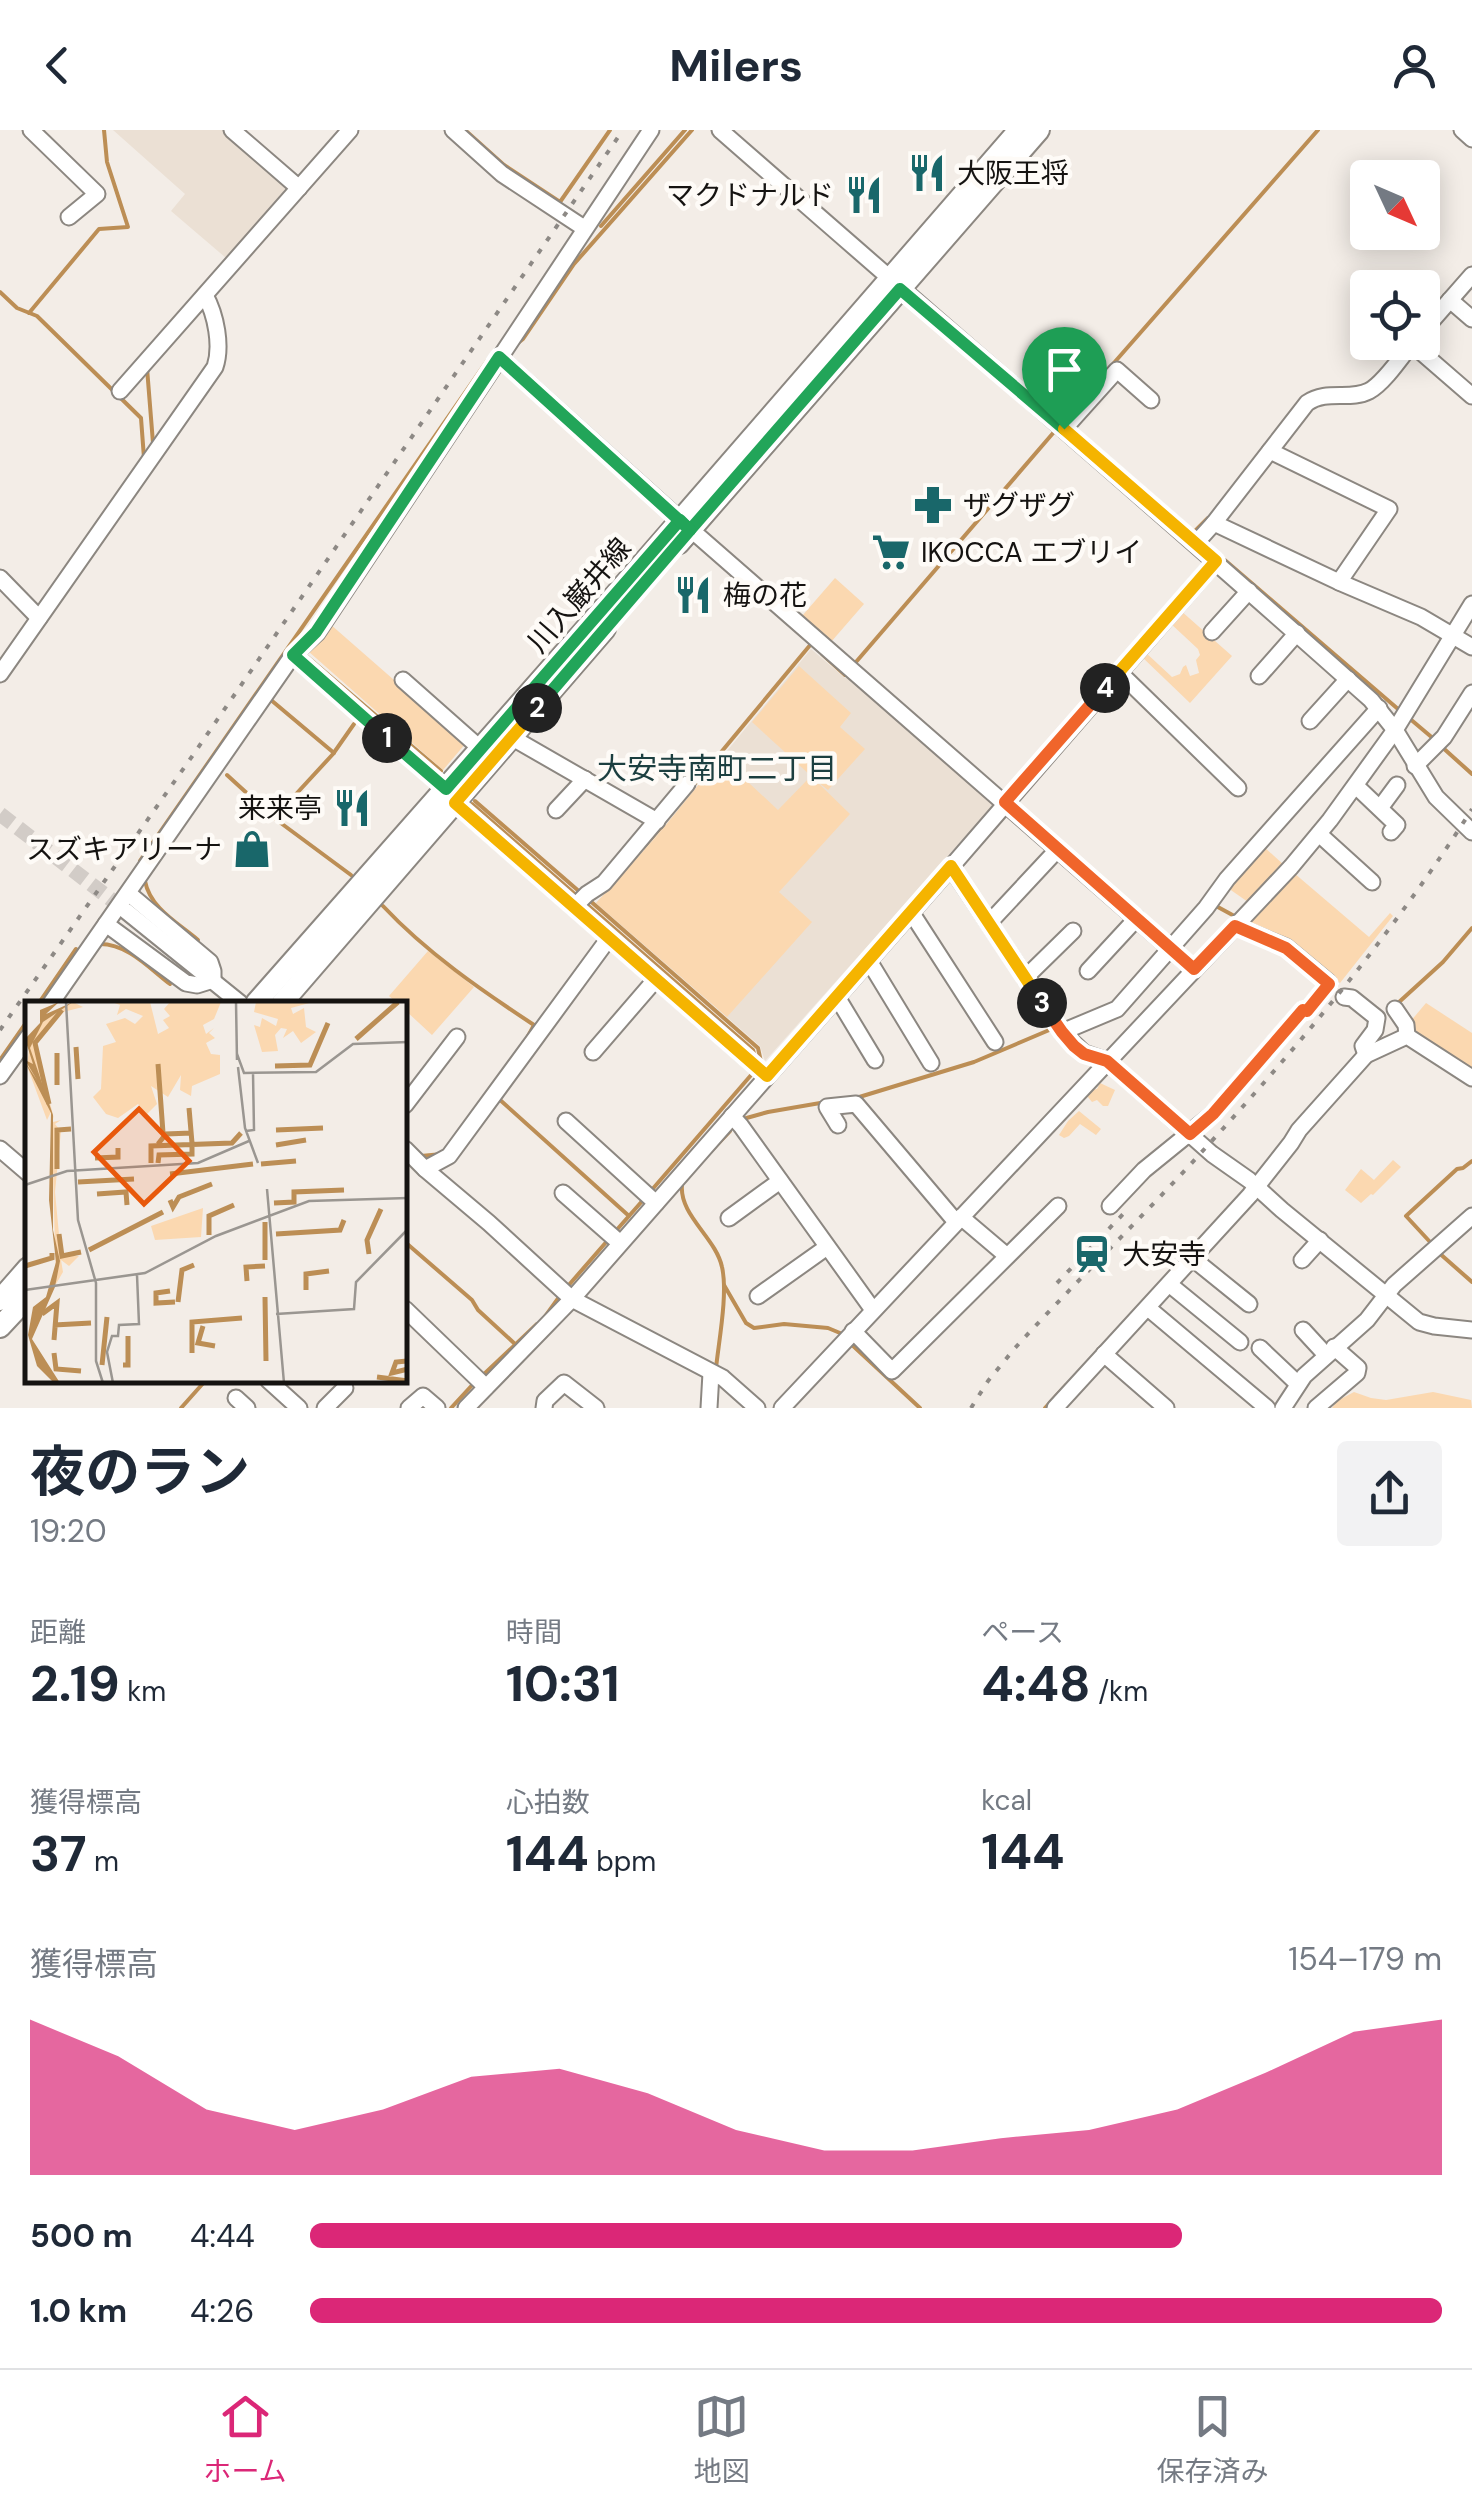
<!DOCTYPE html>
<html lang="ja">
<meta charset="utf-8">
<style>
:root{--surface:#fff;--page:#f2f2f3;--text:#1f2937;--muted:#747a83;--line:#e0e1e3;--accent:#db2777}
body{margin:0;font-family:"DM Sans","Noto Sans JP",sans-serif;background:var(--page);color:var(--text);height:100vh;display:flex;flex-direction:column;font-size:38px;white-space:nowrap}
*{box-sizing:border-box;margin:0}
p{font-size:32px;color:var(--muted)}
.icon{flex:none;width:55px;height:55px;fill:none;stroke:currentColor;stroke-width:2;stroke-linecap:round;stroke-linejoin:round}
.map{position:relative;height:1278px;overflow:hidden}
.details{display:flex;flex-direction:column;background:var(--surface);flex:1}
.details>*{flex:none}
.needle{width:65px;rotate:134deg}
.controls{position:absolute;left:1350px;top:30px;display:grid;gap:20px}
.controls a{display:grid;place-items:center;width:90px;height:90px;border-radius:10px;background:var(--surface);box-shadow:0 5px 25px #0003;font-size:50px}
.pin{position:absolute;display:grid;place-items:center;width:85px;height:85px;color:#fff;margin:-102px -42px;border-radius:50% 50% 50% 0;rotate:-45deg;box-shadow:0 0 10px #0007}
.pin .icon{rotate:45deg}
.km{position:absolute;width:50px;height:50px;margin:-25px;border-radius:50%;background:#222;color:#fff;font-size:28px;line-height:50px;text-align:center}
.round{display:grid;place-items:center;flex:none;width:105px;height:105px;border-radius:10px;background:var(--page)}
.overview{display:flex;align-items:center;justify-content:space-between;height:170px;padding:0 30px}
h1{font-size:55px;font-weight:700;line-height:75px}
.figures{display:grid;grid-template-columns:repeat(3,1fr);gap:15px;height:170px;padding:10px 30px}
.figures div{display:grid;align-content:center}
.figures b{font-size:50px;font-weight:700}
.figures small{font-size:28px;font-weight:400}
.figures p{font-size:28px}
.chart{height:280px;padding:20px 30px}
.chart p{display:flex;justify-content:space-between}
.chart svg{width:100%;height:180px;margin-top:10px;fill:var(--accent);opacity:.7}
ul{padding:0 30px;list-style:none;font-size:32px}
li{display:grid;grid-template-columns:160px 120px 1fr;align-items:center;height:75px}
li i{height:25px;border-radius:12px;background:var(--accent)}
header{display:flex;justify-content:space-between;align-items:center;height:130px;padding:0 30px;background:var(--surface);font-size:45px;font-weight:700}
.tabs{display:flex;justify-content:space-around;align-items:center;height:140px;border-top:2px solid var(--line);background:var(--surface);font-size:28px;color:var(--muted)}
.tabs a{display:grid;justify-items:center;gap:5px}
.tabs .active{color:var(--accent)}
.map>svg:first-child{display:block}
.built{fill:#ebe0d4}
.green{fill:#fbd8b0}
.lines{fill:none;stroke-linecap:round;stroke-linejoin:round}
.stream{stroke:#bc8e55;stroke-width:4}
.minor-tunnel{stroke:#d2ccc7;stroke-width:15;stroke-dasharray:15 8;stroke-linecap:butt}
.minor-casing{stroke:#8c8781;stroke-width:19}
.major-casing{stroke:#8c8781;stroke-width:24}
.minor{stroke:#fff;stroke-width:15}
.major{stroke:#fff;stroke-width:20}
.rail{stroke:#8d8985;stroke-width:4;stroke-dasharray:5 10;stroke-linecap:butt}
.split-1-casing{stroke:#fff;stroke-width:20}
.split-2-casing{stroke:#fff;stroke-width:20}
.split-3-casing{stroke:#fff;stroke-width:20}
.split-4-casing{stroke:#fff;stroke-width:20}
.split-5-casing{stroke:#fff;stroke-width:20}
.split-1{stroke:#22a559;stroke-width:12}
.split-2{stroke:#22a559;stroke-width:12}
.split-3{stroke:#f5b400;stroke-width:12}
.split-4{stroke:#f0652b;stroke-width:12}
.split-5{stroke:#f5b400;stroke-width:12}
.labels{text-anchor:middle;stroke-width:9;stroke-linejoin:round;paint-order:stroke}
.poi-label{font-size:28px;fill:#151311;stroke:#fefbf7;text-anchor:start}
.street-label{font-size:28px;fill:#151311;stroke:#fefbf7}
.neighbourhood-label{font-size:30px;fill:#1c3f40;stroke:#fefbf7}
.inset-river{fill:none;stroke:#bc8e55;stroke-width:5}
.inset-road{fill:none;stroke:#9a9691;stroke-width:2.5}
.view{fill:#e8590c;fill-opacity:0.15;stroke:#e8590c;stroke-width:5}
.inset-edge{fill:none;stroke:#151311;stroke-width:5}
</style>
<header><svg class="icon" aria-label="back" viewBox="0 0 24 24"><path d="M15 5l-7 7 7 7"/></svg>Milers<svg class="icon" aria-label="person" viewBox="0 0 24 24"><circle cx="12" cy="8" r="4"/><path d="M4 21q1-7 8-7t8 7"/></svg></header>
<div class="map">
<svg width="1472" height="1278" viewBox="0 0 1472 1278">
<rect width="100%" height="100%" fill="#f3ede7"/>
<g class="built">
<polygon points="113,0 223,0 288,56 226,128 171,81 185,64"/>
<polygon points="811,519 845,548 849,545 995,673 765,931 760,916 596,773 656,707"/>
</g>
<g class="green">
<polygon points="835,448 864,474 831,512 802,486"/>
<polygon points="1180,480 1232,526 1190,573 1141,526 1144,521 1172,547 1180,544 1183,537 1186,535 1190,546 1199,543 1196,530 1200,525 1198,519 1169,492"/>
<polygon points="330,494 466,613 443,640 308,521"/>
<polygon points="799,536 851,583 840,597 865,619 828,660 814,649 850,684 779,762 812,792 727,887 596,773 656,707 721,627 778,680 811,646 752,592"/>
<polygon points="1263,716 1284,735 1248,772 1225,756"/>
<polygon points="1294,743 1369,807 1390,783 1393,786 1340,853 1287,812 1249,791"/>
<polygon points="428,821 474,857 432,905 405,880 405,873 397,873 389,866"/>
<polygon points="1426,873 1472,903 1472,942 1412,901 1410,892"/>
<polygon points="1100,953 1115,960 1108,976 1103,976 1097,970 1092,972 1087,966 1091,960 1097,959"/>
<polygon points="1079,981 1101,999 1096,1005 1080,994 1069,1006 1064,1008 1059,1005 1068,991"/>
<polygon points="1393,1030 1401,1037 1373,1065 1371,1064 1361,1073 1345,1060 1361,1039 1374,1050"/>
<polygon points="1354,1262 1371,1268 1386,1270 1433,1262 1471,1270 1472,1278 1332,1278 1337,1271"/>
</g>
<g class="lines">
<g class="stream">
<polyline points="465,0 504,35 560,72 610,0"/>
<polyline points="601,96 685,0"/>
<polyline points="0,162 17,178 37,186 141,288 144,328"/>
<polyline points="29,183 99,99 128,97 107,32 104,0"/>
<polyline points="518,213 523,209 574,134 692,0"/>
<polyline points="1113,234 1318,0"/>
<polyline points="147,238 153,313"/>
<polyline points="1073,297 1194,402 1208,388"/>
<polyline points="1205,413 1398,579"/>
<polyline points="304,524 441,641"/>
<polyline points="822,524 845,545"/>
<polyline points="856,532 1054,302"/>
<polyline points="271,570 334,623"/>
<polyline points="1409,588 1435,610"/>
<polyline points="1442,617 1472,644"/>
<polyline points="227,645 274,688 351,745"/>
<polyline points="693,656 811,514"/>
<polyline points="475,671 581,763"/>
<polyline points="472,674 577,766"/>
<polyline points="274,688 333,624 354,594"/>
<polyline points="643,718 663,695"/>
<polyline points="140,731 487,231"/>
<path d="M145 751C150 778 178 793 198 810"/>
<polyline points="588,769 758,918 761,932"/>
<polyline points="584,772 753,920 756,930"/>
<path d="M383 776C427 823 481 860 534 895L527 908"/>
<polyline points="1216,776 1238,788"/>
<path d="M100 814C128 814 149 838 170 854"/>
<polyline points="39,873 76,819"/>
<polyline points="1398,873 1443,832 1472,798"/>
<polyline points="0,930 28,890"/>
<polyline points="856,968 974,932 1054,898"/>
<polyline points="499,969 629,1086"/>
<polyline points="743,989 768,982 826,972"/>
<polyline points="711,1021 730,1001"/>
<polyline points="421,1026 442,1024"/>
<path d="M682 1055C679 1085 716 1108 722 1137 728 1163 719 1210 716 1238"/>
<polyline points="650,1062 752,944 753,940"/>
<polyline points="614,1103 644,1069"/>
<polyline points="405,1112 472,1170 478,1180 515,1214"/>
<polyline points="1431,1113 1406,1086 1457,1039 1463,1038 1472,1031"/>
<polyline points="1438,1122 1472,1152"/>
<polyline points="724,1155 746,1193 754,1198 784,1194 828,1198 840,1203"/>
<polyline points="568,1156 608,1110"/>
<polyline points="544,1188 562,1163"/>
<polyline points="851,1214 920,1278"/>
<polyline points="482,1246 537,1194"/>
<polyline points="181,1278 206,1250"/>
<polyline points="451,1278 475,1252"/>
<polyline points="1045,1278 1066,1255"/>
</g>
<polyline class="minor-tunnel" points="0,684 126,781"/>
<g class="minor-casing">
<g id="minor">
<polyline points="31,0 97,64 69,87"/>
<polyline points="232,0 299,58"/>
<polyline points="453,0 502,44 584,98"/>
<path d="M720 0C937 190 1156 378 1371 570L1395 600 1436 667 1472 702"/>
<polyline points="1462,0 1472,9"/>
<polyline points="1450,170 1472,189"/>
<polyline points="1422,202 1472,145"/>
<polyline points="1412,214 1472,266"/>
<polyline points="499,227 680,390 1194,839"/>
<polyline points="120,261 350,0"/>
<polyline points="1064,299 1117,240 1151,270"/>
<polyline points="1270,321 1389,379 1339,452"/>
<polyline points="1214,393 1339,452 1421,487 1472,517"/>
<path d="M1196 413 1214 393 1307 273C1327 259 1350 271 1369 261 1384 253 1402 226 1413 212"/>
<polyline points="0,448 39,488"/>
<polyline points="1212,502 1249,461"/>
<polyline points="293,525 446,659"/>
<polyline points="1119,542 1238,658"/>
<path d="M0 544 215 237C222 216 216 185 205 165"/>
<polyline points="1259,546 1297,503"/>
<polyline points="403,550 481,619"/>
<polyline points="1310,591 1348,549"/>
<polyline points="511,607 657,691"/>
<polyline points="1415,636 1444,607 1472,563"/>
<polyline points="1356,656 1397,695 1391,702"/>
<polyline points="455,673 767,946"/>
<polyline points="1380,678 1397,655"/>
<polyline points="556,680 585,649"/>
<polyline points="1319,704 1372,752"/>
<polyline points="951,737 1062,902 1084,923 1107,931 1212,1024 1249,1050 1282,1080 1419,1192 1434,1196 1472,1200"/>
<polyline points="128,763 210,832 213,841 213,850"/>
<polyline points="574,777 587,764 604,753 687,654"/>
<polyline points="126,781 240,873"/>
<polyline points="911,782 995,912"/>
<polyline points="989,793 1058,719"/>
<polyline points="106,794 186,853 197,855 213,850"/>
<polyline points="869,831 931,933"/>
<polyline points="1088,841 1137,788"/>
<polyline points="1025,848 1073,801"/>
<polyline points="837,867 875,930"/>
<polyline points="1344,867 1352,868 1377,888 1375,900 1363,916 1366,925"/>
<polyline points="51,873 293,525 317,503 651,0"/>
<polyline points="1395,879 1406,895 1407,906"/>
<polyline points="1062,902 1117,879 1206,778 1227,749 1379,578"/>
<polyline points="593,922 656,849"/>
<polyline points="0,946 28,907"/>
<polyline points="405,975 457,907"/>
<polyline points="732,986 741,996 873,1180"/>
<polyline points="566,991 656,1073"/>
<polyline points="838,995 827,977 856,974 956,1092"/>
<polyline points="0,1019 28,1043"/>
<polyline points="405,1019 425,1039 489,1093 572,1169 723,1248 757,1278"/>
<polyline points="425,1039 449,1026 609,808"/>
<polyline points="563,1063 620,1113"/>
<polyline points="1110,1076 1144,1040 1213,984 1303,880 1307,881 1329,854 1328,852 1286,817 1235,796"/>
<polyline points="961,1087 1007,1126"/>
<polyline points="729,1088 780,1051"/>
<polyline points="1192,1128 1249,1174"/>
<polyline points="1302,1130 1320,1110"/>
<polyline points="1169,1154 1240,1212"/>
<polyline points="758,1166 827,1117"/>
<polyline points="1148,1178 1267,1278"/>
<polyline points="405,1179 486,1257"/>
<polyline points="1303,1200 1326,1225"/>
<polyline points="853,1201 892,1241 1058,1076"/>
<polyline points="1260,1218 1298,1254"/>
<polyline points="1104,1224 1166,1278"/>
<polyline points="268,1250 299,1278"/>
<polyline points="236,1268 247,1278"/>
<polyline points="325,1278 345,1258"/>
<polyline points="409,1278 423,1266 437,1278"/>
<polyline points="466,1278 572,1169 951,737 1216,431"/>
<polyline points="544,1278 545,1271 564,1253 596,1278"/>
<polyline points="709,1278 711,1243"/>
<polyline points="782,1278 1291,737 1330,690 1395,600 1472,474"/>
<polyline points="1055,1278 1250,1065 1291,1013 1299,1000 1366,925 1407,906 1472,948"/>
<polyline points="1283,1278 1304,1246 1367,1190 1394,1155 1472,1086"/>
<polyline points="1316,1278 1357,1243 1358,1238 1334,1217"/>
</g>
</g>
<g class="major-casing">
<g id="major">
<polyline points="679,413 1039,0"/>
<polyline points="256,873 591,493 1019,0"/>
<polyline points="282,873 605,499"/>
<polyline points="0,1170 28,1138"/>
<polyline points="0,1197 28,1167"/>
</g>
</g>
<use href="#minor" class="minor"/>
<use href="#major" class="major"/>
<g class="rail">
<polyline points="0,900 193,625 623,0"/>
<polyline points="1057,1153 1126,1081"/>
<path d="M971 1278 988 1251 1015 1218C1078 1149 1146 1084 1209 1014 1305 909 1396 799 1472 679"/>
</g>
</g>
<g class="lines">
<g class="split-1-casing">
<polyline id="split-1" points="387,608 446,659 680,390 690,400 900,159 1064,299"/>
</g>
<g class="split-2-casing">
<polyline id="split-2" points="387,608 293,525 316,502 499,227 690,400 537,578"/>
</g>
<g class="split-3-casing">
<polyline id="split-3" points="537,578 455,673 767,946 951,736 1042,873"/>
</g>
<g class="split-4-casing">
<polyline id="split-4" points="1042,873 1062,902 1074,916 1084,924 1107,931 1190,1004 1213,984 1303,880 1307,881 1329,854 1286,818 1235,796 1194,839 1005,672 1105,558"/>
</g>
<g class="split-5-casing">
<polyline id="split-5" points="1064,299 1216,431 1105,558"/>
</g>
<use href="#split-1" class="split-1"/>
<use href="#split-2" class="split-2"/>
<use href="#split-3" class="split-3"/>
<use href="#split-4" class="split-4"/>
<use href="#split-5" class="split-5"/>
</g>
<defs>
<g id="restaurant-bare" transform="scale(3)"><path d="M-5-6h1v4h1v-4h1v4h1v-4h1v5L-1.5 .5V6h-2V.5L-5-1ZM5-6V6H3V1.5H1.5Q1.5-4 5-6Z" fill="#19676a" stroke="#fefbf7" stroke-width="2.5" paint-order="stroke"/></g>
<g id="pharmacy-bare" transform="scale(3)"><path d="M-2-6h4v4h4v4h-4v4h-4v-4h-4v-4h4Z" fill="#19676a" stroke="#fefbf7" stroke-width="2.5" paint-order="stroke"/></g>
<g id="supermarket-bare" transform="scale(3)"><path d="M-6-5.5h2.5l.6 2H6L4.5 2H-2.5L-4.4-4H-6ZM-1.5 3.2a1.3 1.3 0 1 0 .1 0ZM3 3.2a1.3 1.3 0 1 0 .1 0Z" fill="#19676a" stroke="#fefbf7" stroke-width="2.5" paint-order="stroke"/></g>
<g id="shop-bare" transform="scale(3)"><path d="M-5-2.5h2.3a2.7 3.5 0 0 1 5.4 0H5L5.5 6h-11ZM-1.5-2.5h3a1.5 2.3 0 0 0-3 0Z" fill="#19676a" stroke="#fefbf7" stroke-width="2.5" paint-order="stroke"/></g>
<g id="station-bare" transform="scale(3)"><path d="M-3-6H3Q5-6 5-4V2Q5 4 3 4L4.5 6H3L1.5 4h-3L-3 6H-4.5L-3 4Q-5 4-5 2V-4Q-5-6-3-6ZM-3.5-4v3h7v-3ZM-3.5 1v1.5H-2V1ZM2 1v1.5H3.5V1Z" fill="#19676a" stroke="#fefbf7" stroke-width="2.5" paint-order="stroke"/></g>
</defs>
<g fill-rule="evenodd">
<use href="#restaurant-bare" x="927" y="43"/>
<use href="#restaurant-bare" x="864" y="65"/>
<use href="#pharmacy-bare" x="933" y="375"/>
<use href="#supermarket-bare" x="891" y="422"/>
<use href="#restaurant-bare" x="693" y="465"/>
<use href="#restaurant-bare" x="352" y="678"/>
<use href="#shop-bare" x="252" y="719"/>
<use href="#station-bare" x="1092" y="1124"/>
</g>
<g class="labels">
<g class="poi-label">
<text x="957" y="53">大阪王将</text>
<text x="834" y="75" text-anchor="end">マクドナルド</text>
<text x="963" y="385">ザグザグ</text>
<text x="921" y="432">IKOCCA エブリイ</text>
<text x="723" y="475">梅の花</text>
<text x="322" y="688" text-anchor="end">来来亭</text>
<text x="222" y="729" text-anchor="end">スズキアリーナ</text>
<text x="1122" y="1134">大安寺</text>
</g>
<g class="street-label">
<text transform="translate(579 465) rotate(-49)" y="10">川入巌井線</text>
</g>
<g class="neighbourhood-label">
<text x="717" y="649">大安寺南町二丁目</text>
</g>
</g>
<g transform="translate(25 871)">
<rect width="382" height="382" fill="#f3ede7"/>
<path d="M48 1 58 6 34 12 10 41 29 118 26 111 22 119 2 65 5 41 18 21ZM87 1H125L133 33 144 27 138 19 145 15 139 8 145 1H196L189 18 178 24 181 33 189 27 184 32 190 37 181 42 186 53 195 54V73L167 85 166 95 155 89 156 74 143 96 126 85 132 103 122 113 113 103 93 117 81 113 68 96 76 88 78 45 91 41 81 23 100 17 110 23 118 15 101 8 92 14 95 4ZM231 1H288L266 7 268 13 279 7 281 26 291 31 276 42 268 30 258 37 262 28 256 27 250 34 253 50 237 51 229 24 235 26 237 17 251 25 253 18 229 11ZM36 119 30 123 36 130 30 191 36 255H54L44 265 36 259 38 271 31 283 27 134 28 121ZM178 207 176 236 130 239 126 225Z" fill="#fbd8b0"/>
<path d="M34 1 21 13 48 1 18 21 5 47 28 114V229L35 260 30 286 7 338 35 382H29L12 365 3 334 8 306 21 296 31 261 24 199 26 112 0 61 12 79 0 59 8 63 0 38 15 22V9Z" fill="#bc8e55"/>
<path class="inset-river" d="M331 38 373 1M51 46 53 78M32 52V84M133 63 138 132M250 65 285 64 303 22M24 103 10 42 37 9M164 107 167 142M251 129 298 127M133 143 141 133 167 132M251 144 281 139M70 157 93 156V147M126 162V145L207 142 216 132M133 162 134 154 167 153V145M236 163 271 160M32 168V129L46 128M145 173 228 163M53 181 109 178M72 193 101 191 102 204M145 199 148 206 154 196 187 183M249 202 269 201V191L319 189M240 221V259M34 233 37 255 56 251M251 233 315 229 319 219M184 234V215L209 204M64 249 138 211M344 253 342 239 356 208M0 265 27 257V252M222 280 221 266 240 265M281 289V273L304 270M145 290 131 292V302L150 301M240 296 241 360M153 301 157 269 169 264M17 313 32 302 29 339M29 324 66 322M178 325 173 342 190 345M29 352 31 368 56 370M167 352V321L217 317M382 360 371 361 367 372 383 368M77 364 82 316M98 364H103V335M352 376 383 380"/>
<path class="inset-road" d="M41 1 53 219 71 282V360L78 382M211 1 212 59M212 53 219 72 291 71 328 43 383 41M213 66 220 127 233 162M221 130 229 129 228 72M0 184 42 170 173 162 224 140M242 188 259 382M0 289 120 272 191 235 284 200 383 197M251 313 329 308 331 281 383 228M88 382 82 351 87 335H93L94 324 114 323 112 274"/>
<path class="view" d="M114 108 164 160 119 203 69 151Z"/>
<rect width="382" height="382" class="inset-edge"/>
</g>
</svg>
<div class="controls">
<a><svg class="needle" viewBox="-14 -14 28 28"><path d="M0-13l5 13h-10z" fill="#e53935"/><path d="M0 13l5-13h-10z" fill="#747a83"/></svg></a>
<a><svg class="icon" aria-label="locate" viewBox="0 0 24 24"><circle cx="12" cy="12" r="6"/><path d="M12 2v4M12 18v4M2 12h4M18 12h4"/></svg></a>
</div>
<div class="pin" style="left:1064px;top:299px;background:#1e9e55"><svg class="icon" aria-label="arrive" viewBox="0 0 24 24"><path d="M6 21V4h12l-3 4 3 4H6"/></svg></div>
<b class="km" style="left:387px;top:608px">1</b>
<b class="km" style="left:537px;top:578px">2</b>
<b class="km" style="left:1042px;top:873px">3</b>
<b class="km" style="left:1105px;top:558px">4</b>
</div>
<section class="details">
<div class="overview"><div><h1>夜のラン</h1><p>19:20</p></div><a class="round"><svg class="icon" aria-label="share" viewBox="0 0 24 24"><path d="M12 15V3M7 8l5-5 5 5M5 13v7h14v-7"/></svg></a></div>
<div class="figures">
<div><p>距離</p><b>2.19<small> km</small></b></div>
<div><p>時間</p><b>10:31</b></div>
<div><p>ペース</p><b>4:48<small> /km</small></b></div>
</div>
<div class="figures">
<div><p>獲得標高</p><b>37<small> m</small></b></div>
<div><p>心拍数</p><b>144<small> bpm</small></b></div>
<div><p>kcal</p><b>144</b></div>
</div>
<div class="chart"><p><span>獲得標高</span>154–179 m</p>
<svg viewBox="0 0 160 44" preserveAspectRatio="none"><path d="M0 44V6L10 15L20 28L30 33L40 28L50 20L60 18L70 24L80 33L90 38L100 38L110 35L120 33L130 28L140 19L150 9L160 6V44z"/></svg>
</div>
<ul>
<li><b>500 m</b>4:44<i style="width:77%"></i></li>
<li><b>1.0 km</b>4:26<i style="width:100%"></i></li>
</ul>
</section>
<nav class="tabs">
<a class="active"><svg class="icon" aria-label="home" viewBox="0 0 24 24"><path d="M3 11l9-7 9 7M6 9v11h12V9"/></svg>ホーム</a>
<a><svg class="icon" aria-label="map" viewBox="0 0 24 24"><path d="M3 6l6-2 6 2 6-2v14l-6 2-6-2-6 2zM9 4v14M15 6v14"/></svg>地図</a>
<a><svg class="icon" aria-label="saved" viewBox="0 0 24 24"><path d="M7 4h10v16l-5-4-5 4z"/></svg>保存済み</a>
</nav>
